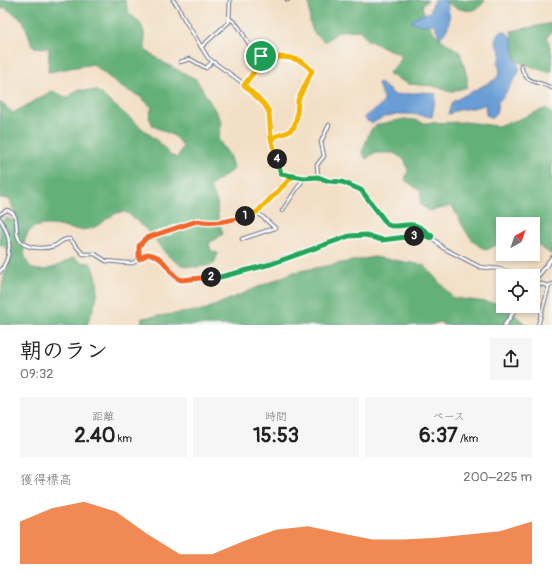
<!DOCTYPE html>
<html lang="ja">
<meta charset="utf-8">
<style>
:root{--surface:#fff;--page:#f6f6f6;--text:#222;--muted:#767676;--accent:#ea580c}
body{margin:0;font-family:Pangolin,"Klee One",sans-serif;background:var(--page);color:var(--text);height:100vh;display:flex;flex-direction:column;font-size:15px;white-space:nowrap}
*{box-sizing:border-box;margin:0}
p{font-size:13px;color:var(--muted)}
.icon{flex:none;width:22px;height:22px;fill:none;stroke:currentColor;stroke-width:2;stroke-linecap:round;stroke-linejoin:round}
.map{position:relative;height:325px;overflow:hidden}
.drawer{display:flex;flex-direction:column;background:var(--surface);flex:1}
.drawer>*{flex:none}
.needle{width:26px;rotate:40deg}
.tools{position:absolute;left:496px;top:217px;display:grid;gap:8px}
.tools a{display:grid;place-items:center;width:44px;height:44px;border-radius:0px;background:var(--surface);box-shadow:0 2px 6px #0003;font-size:20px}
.pin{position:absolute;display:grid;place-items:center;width:34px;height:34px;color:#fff;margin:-17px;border:2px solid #fff;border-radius:50%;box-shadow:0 1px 4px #0007}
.km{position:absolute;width:20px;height:20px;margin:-10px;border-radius:50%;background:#222;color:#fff;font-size:11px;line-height:20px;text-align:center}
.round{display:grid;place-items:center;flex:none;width:42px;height:42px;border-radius:0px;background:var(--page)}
.overview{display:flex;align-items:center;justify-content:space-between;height:68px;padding:0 20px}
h1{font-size:22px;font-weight:700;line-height:30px}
.metrics{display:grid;grid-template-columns:repeat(3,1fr);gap:6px;height:68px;padding:4px 20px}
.metrics div{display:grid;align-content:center;border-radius:0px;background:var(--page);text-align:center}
.metrics b{font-size:20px;font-weight:700}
.metrics small{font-size:11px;font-weight:400}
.metrics p{font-size:11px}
.chart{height:112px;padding:8px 20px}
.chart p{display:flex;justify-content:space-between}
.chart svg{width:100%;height:72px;margin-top:4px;fill:var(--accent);opacity:.7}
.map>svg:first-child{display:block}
.forest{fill:#63b078;stroke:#3f706b}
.water{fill:#689dd5;stroke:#42669a}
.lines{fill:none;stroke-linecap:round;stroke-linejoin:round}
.minor-casing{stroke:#676d82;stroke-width:4.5}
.major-casing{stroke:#676d82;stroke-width:5.5}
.minor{stroke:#fff;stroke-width:2.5}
.major{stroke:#fff;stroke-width:3.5}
.split-1-casing{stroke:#fff;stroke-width:8}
.split-2-casing{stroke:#fff;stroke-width:8}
.split-3-casing{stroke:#fff;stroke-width:8}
.split-4-casing{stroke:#fff;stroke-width:8}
.split-5-casing{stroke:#fff;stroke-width:8}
.split-1{stroke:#f5b400;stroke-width:5}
.split-2{stroke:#f0652b;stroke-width:5}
.split-3{stroke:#22a559;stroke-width:5}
.split-4{stroke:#22a559;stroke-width:5}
.split-5{stroke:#f5b400;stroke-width:5}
</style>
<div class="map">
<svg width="552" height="325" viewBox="0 0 552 325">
<rect width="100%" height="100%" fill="#f6f6f2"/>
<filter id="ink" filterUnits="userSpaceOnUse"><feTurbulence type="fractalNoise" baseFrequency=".025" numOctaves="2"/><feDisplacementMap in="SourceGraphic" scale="8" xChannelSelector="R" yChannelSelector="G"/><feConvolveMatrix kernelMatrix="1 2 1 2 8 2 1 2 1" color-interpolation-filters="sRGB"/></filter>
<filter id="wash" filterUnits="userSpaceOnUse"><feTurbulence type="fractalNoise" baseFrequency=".012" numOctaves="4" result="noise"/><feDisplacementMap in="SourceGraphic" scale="16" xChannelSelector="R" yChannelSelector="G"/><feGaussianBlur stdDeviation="0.9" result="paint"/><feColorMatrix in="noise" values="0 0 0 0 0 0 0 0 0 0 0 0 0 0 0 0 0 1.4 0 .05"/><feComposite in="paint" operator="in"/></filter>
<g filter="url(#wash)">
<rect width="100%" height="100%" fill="#f3dfc5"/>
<g class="forest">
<path d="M0 0H125L129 14C145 23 145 34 145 50L166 64 196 79 222 122 218 139 229 155 234 169 214 183 210 188 217 202 218 217 223 234 209 243 211 251 218 253 214 264C167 277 166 245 137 221 133 218 129 213 124 212 111 211 101 227 89 229 71 233 54 220 35 227 19 233 21 269 38 270 51 271 63 263 74 257L80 262 90 263C105 285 95 303 87 325H0C0 301 0 281 10 261L8 250 2 245H0V223L6 218 14 221 18 219 9 199 0 198V102L13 113 52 91 68 98 77 90 97 91 160 143 170 155 177 158 183 146 174 136 153 126 149 117 152 107 139 96 121 87 93 64 48 72 49 48 33 47 23 20 4 7 0 9Z"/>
<path d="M309 0H428L422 6C429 33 438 38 460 52L467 77V87L450 92 434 86 409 84 388 74 402 58 397 53 367 40 360 30 339 31 325 42 313 32 310 22Z"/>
<path d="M441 0H485C474 19 457 8 441 0Z"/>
<polygon points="552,23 552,30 547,37 552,55 552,71 550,73 516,61 511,31"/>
<path d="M546 108 552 114V255L533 242V224H503V241L487 250C469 244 461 221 452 206L429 211 420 204 421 192 405 180 408 171 405 160 394 153H374L366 159 362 152 370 131 376 125 404 119 415 120 424 123 466 122 497 126 517 120Z"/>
<polygon points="374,257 424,265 453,298 503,304 526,325 443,325 440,322 430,325 141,325 142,318 204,310 294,272"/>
</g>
<g class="water">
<path d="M434 0H445C451 14 452 27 440 38L434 24 421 25 411 22 415 17 430 12Z"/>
<path d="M502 31 506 32 513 40V53L520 70 506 93 498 102 496 114 491 118 486 115 485 104C476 110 454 108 450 114H448L452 102 496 79 500 72 498 62C503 54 501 51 496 44L497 36Z"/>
<path d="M379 82 395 95 425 92 436 94 432 117C411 114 392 110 373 123L367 121 364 117 381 105 384 101 378 84Z"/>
</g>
</g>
<g filter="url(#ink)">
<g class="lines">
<g class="minor-casing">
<g id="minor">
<path d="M173 0 178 6 183 17 208 58 240 81 267 108 270 116 271 138 281 174 304 178 318 177 328 181 342 182 361 190 387 225C396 229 404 224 413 225 420 225 426 232 432 236L431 238"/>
<polyline points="287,0 288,0"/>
<path d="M230 19C242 26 243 38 252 48 257 54 266 58 273 63L279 57C292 57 303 60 312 71L298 100 297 116 294 127 288 132 271 138"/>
<polyline points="201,47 229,22 230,0"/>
<polyline points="180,62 190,59 206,68 211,63"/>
<path d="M521 65C525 85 537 80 552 88"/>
<polyline points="244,85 257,69 261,56"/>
<polyline points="318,177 317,165 324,156 321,142 329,125"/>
<polyline points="282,211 304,178"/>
<path d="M0 214 7 210C18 213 16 224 17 233 19 249 41 250 54 246 60 244 62 238 70 239L83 254H95L106 261 127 263H133L145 255 152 254 162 260 170 268 174 275 181 280 220 277 249 270 349 236 366 235 382 240 422 235 429 236 436 241 443 248 480 267 500 269 521 276"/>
<path d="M0 219C12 237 13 254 0 272"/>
<polyline points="242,239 275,228 257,212"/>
<polyline points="139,259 139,246 146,238 197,221 203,223 229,222 257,212 292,176"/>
<polyline points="533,282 549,286 552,284"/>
<polyline points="538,325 549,286"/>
</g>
</g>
<g class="major-casing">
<g id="major">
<polyline points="533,282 552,258"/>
<polyline points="505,325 517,306"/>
</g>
</g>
<use href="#minor" class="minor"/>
<use href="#major" class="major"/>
</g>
</g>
<g class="lines" filter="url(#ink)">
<g class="split-1-casing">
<polyline id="split-1" points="245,216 257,212 293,176 281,174 280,170 271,138 269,112 264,104 244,85 257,68 261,56"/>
</g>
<g class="split-2-casing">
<path id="split-2" d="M211 277 181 280C168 275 167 256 148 254L139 259V246L146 238 197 221C213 225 230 221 245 216"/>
</g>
<g class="split-3-casing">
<polyline id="split-3" points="211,277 220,277 271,264 349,236 366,235 382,240 414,236"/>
</g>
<g class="split-4-casing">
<path id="split-4" d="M277 159 281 174 304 178 318 177 328 181 342 182 361 190 388 225C396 228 404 224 413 225 420 225 426 232 432 236L431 238 422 235 414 236"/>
</g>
<g class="split-5-casing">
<path id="split-5" d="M261 56 272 62 279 57C293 57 303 60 312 71L298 100 297 116 294 127 288 132 271 138 277 159"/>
</g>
<use href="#split-1" class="split-1"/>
<use href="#split-2" class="split-2"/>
<use href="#split-3" class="split-3"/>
<use href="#split-4" class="split-4"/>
<use href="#split-5" class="split-5"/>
</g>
</svg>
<div class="tools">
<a><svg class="needle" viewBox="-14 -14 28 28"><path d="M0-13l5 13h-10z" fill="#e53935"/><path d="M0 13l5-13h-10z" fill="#767676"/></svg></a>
<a><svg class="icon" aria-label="locate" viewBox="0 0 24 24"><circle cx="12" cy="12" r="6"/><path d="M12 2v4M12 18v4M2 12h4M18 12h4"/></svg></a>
</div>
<div class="pin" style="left:261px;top:56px;background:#1e9e55"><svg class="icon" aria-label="arrive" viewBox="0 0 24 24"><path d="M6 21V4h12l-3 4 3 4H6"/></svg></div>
<b class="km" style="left:245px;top:216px">1</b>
<b class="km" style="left:211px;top:277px">2</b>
<b class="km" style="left:414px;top:236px">3</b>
<b class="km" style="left:277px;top:159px">4</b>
</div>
<section class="drawer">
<div class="overview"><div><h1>朝のラン</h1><p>09:32</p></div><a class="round"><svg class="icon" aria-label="share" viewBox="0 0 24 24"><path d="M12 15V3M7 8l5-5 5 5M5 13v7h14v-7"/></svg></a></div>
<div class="metrics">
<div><p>距離</p><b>2.40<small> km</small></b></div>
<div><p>時間</p><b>15:53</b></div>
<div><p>ペース</p><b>6:37<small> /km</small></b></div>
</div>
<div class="chart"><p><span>獲得標高</span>200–225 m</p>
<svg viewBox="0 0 160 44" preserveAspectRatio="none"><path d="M0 44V18L10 10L20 6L30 12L40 26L50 38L60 38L70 30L80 23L90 21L100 25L110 29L120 29L130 28L140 26L150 24L160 18V44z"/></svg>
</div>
</section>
